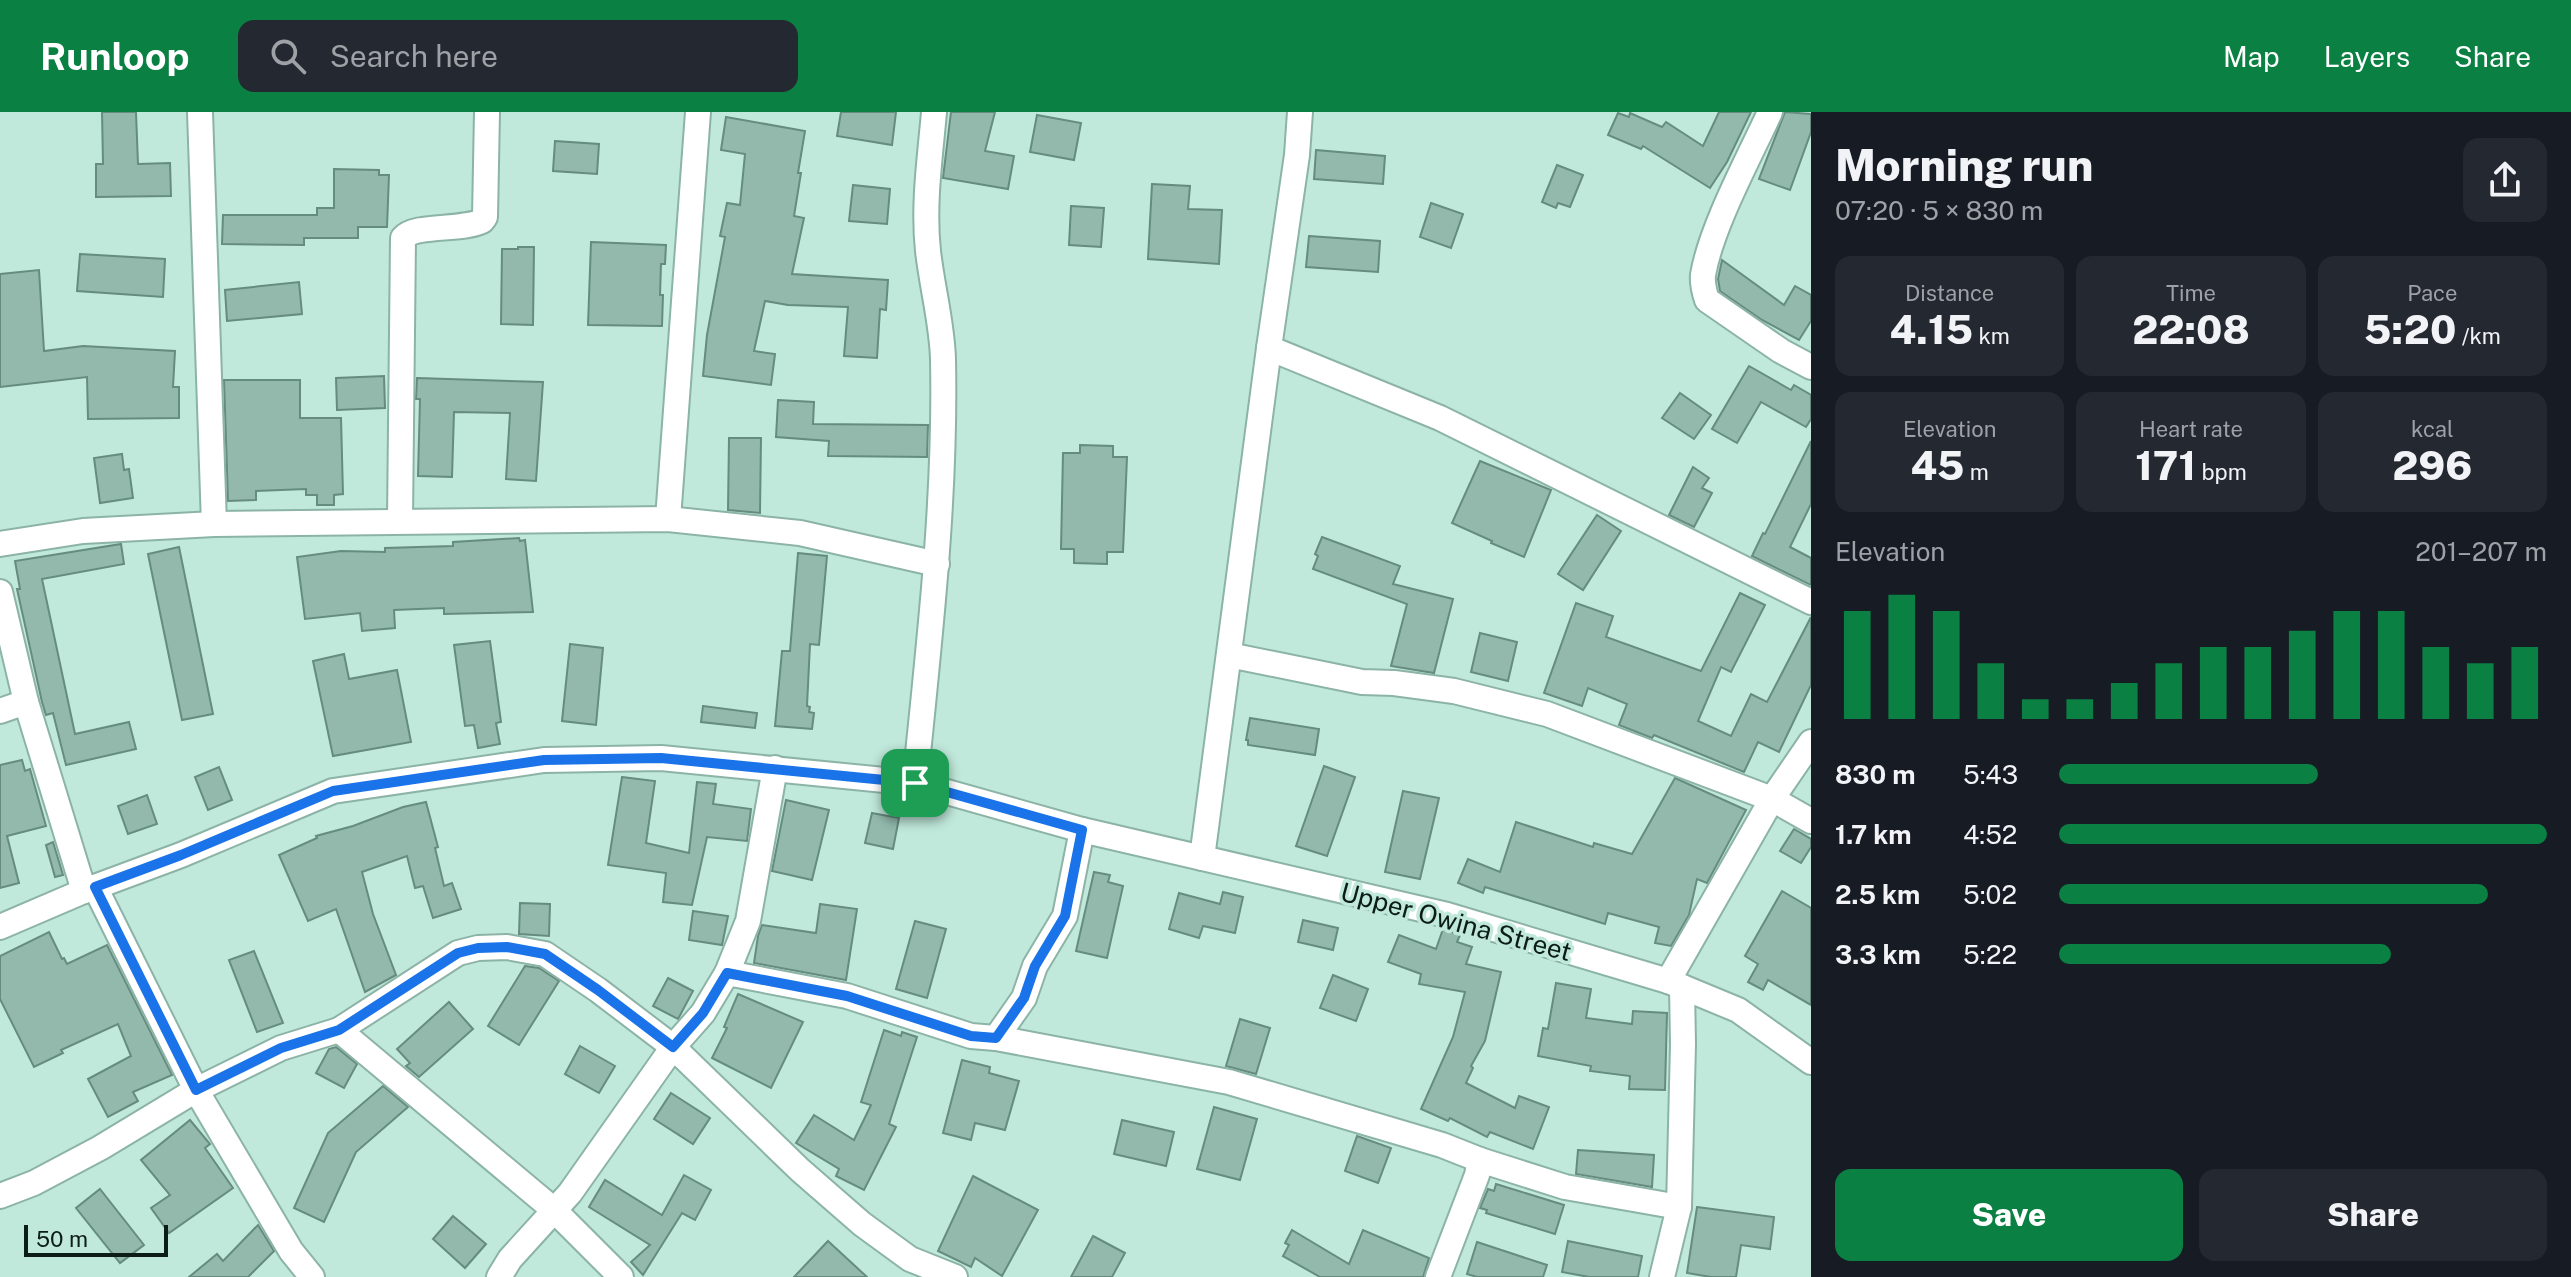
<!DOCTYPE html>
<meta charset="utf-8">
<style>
:root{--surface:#171b24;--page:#242831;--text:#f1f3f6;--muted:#9ea1a6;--accent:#0b8043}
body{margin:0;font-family:"Public Sans",sans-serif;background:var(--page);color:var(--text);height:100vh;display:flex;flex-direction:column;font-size:30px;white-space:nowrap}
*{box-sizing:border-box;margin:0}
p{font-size:26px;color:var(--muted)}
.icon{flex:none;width:44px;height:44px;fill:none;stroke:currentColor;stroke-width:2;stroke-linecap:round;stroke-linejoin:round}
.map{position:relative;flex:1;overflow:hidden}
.sheet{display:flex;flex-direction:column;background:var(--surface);width:760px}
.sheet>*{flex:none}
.scale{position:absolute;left:24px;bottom:20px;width:144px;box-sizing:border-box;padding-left:8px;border:4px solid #0c1c17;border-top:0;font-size:22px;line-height:28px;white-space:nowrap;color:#0c1c17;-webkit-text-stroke:6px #c0e9db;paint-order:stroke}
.pin{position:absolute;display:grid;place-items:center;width:68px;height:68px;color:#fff;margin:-34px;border-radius:16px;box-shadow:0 4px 12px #0006}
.round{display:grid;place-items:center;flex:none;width:84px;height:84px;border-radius:16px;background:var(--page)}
.summary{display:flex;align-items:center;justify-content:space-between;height:136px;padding:0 24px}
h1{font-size:44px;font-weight:800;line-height:60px}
.stats{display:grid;grid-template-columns:repeat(3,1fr);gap:12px;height:136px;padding:8px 24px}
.stats div{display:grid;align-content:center;border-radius:16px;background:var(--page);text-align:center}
.stats b{font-size:40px;font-weight:800}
.stats small{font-size:22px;font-weight:400}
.stats p{font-size:22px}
.chart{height:224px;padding:16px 24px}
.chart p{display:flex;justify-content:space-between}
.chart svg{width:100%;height:144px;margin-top:8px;stroke:var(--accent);stroke-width:6}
.button{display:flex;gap:16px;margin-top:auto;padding:16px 24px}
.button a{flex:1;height:92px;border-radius:16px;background:var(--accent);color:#fff;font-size:32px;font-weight:800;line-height:92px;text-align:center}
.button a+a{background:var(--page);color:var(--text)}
ul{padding:0 24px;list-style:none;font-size:26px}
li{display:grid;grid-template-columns:128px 96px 1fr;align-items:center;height:60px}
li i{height:20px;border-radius:10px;background:var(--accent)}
header{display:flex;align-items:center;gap:48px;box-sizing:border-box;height:112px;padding:0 40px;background:var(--accent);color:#fff}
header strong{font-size:38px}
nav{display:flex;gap:44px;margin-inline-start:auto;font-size:28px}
.search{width:560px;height:72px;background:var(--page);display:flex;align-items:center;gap:20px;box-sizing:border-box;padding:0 28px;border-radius:16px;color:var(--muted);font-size:30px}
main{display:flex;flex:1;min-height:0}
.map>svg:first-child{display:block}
.building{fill:#92b9ac;stroke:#668b7f;stroke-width:2}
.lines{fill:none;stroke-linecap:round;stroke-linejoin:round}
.minor-casing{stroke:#8cb3a7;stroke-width:28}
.minor{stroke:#fff;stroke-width:24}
.route-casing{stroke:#fff;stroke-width:16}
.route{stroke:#1a73e8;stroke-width:10}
.labels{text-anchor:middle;stroke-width:7;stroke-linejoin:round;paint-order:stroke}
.street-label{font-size:26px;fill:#0c1c17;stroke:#c0e9db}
</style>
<header>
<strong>Runloop</strong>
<div class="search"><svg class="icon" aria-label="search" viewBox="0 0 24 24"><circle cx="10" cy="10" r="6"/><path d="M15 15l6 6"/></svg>Search here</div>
<nav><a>Map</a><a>Layers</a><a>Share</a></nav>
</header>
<main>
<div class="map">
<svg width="1811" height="1165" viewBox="0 0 1811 1165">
<rect width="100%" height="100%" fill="#c0e9db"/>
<g class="building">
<polygon points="102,0 136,0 138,52 170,51 171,84 96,85 96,52 103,52"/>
<polygon points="841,0 896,0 892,33 837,24"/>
<polygon points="951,0 995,0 985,39 1014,44 1008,77 943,66"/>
<polygon points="1719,0 1751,0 1727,50 1710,76 1643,34 1641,37 1608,23 1618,1 1629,5 1630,1 1662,15 1666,10 1703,34"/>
<polygon points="1785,0 1811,2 1811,20 1790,78 1759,67"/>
<polygon points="1037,3 1081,11 1074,48 1030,40"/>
<polygon points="726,5 805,19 798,61 801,61 794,104 804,106 792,162 888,168 886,198 880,197 877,246 844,244 848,195 788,193 765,189 754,239 775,242 771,273 703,264 707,223 725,125 720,124 727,91 740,93 745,42 721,38"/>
<polygon points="555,29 599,32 597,62 553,59"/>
<polygon points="1316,38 1385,44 1383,72 1314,67"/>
<polygon points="1557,53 1583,63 1570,95 1558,91 1556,96 1542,90"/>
<polygon points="334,57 379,58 379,63 389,63 387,115 358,115 358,126 304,126 304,133 222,132 223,103 317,103 317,96 334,96"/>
<polygon points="1152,72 1190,74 1188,97 1222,98 1219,152 1148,147"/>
<polygon points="853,73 890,77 887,112 849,109"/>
<polygon points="1431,91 1463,102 1451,136 1420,125"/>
<polygon points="1071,94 1104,96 1101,135 1069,133"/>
<polygon points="1309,124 1380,129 1378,160 1306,155"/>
<polygon points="591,130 666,133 665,152 661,152 660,183 663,183 662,214 588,213"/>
<polygon points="518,135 534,135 533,213 501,212 502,137 518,137"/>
<polygon points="80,142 165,147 163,185 77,179"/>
<polygon points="1722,148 1784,193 1795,174 1811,183 1811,209 1799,228 1762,208 1720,179 1718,167"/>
<polygon points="39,158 44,239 83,234 175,239 173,275 179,275 179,306 88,307 87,265 0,275 0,162"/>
<polygon points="299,170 302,202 227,209 225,178"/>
<polygon points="1749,254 1791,278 1794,273 1811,283 1811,307 1806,315 1761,290 1737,331 1712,317"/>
<polygon points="384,264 385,296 337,298 336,266"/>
<polygon points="417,266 543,270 536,369 506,367 510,301 454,300 452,365 418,364 420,287 416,287"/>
<polygon points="224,268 300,268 300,306 341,306 343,382 334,383 334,393 317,393 317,383 306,383 306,377 256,379 256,388 228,389"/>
<polygon points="1680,281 1711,303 1694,327 1662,306"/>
<polygon points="778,288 814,290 813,312 928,313 927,345 828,344 829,329 776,325"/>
<polygon points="729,326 761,326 760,401 728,398"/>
<polygon points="1811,329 1811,392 1790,435 1811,446 1811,473 1752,444 1763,421 1765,422"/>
<polygon points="1080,333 1113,334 1113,345 1127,345 1123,440 1107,440 1107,452 1074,451 1074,437 1061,437 1063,341 1080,341"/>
<polygon points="122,342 124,358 129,357 133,386 100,391 94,346"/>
<polygon points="1480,349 1551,378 1524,445 1491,431 1492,429 1452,411"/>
<polygon points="1693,355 1709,366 1702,376 1712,381 1694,415 1669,403"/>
<polygon points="1597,403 1621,419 1583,478 1558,462"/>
<polygon points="1322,425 1400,454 1393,472 1453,487 1434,561 1391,554 1407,492 1313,457 1318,444 1315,442"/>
<polygon points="519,426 520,429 525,428 533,500 444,502 444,496 394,498 395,516 362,519 360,501 305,507 297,445 341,439 385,440 385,436 453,434 453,430"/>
<polygon points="121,432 124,452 42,467 75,622 129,610 136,637 66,653 53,601 46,603 42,590 17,477 20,477 15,449"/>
<polygon points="179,435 213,602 182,608 148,442"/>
<polygon points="798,441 827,444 819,533 810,532 807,594 810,595 809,600 814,601 812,617 775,614 782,539 790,539"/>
<polygon points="1740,481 1765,493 1731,560 1721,555 1698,609 1731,624 1751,582 1767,590 1811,505 1811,573 1779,640 1758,630 1744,660 1654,623 1652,626 1619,613 1627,592 1588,576 1582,594 1544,581 1576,491 1613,504 1606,525 1701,559"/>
<polygon points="1480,521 1517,530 1508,569 1471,560"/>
<polygon points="490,529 501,610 496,611 500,632 478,636 474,613 465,614 454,533"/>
<polygon points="570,532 603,536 596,613 562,609"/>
<polygon points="344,542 349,567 397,558 411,630 333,644 313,549"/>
<polygon points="703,594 757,601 755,616 701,610"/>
<polygon points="1250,606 1319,617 1315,643 1248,633 1248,628 1246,628"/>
<polygon points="22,648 25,659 30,657 46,714 7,724 19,771 0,776 0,653"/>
<polygon points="1324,654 1355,665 1327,744 1296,734"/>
<polygon points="219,655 232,688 208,698 195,665"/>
<polygon points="622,665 655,669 646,731 689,741 697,670 716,672 713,692 751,697 747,729 707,725 692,793 663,790 666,761 608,753"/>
<polygon points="1675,666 1746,698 1707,771 1697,767 1689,803 1671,834 1655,831 1659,815 1608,801 1605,812 1485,775 1483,781 1458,771 1468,747 1500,760 1516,710 1593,735 1594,731 1632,742"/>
<polygon points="1403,679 1439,686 1420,767 1385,760"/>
<polygon points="147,683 157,712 128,722 118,694"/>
<polygon points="786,688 829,698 812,768 772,759"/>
<polygon points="426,690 438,735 435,736 444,774 452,771 461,797 433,806 423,774 415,776 407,744 362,760 373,802 396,863 365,880 336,797 308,809 279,743 317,726 316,724 353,714 403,695"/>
<polygon points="872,701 899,706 893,737 865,731"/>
<polygon points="1794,717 1811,727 1811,735 1801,751 1780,739"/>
<polygon points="53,730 63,763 55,765 46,733"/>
<polygon points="1094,760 1110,763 1108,770 1123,774 1107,846 1076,839"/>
<polygon points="1782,779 1811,796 1811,893 1768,868 1763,878 1748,870 1758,852 1745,844"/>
<polygon points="1223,780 1243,785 1235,821 1203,814 1199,826 1169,817 1179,781 1220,792"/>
<polygon points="520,791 550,792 549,824 519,822"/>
<polygon points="820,792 857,797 846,868 754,851 758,824 762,813 816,821"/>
<polygon points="693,799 728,804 722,833 689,828"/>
<polygon points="1303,808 1338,816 1333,838 1298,830"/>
<polygon points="915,809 946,817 927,886 896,877"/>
<polygon points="1443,817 1460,823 1457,830 1472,835 1466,852 1501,860 1485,929 1471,954 1473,956 1466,971 1515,996 1519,984 1549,995 1533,1037 1490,1020 1487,1025 1450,1006 1448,1009 1421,997 1453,925 1465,880 1419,872 1421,862 1388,850 1399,823 1436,837"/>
<polygon points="49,820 62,847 64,846 67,852 107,833 172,963 133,980 138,989 108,1005 88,967 131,944 118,912 61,938 63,941 34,955 0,887 0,844"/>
<polygon points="254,839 283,911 257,920 229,848"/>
<polygon points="525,854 539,856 559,869 519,933 488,914"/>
<polygon points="1333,863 1368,877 1356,909 1320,896"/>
<polygon points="668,866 693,879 678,907 653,894"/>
<polygon points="1556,871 1591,877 1586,906 1632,912 1633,899 1667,901 1665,978 1629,977 1630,964 1590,959 1591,954 1538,944 1543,916 1548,917"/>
<polygon points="738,882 803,910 771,976 712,946 727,916 724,915"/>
<polygon points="449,890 473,917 419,965 406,954 410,951 397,937"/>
<polygon points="1240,907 1270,916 1256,962 1226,954"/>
<polygon points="884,918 901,924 902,920 917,925 889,1012 896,1015 864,1078 836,1064 839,1057 796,1031 814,1003 854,1028 871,993 861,990"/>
<polygon points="580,934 615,954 599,981 565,962"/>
<polygon points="336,935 357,952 344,976 316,961 329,937"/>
<polygon points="962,948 990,955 989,961 1019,969 1005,1018 975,1011 971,1028 943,1021"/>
<polygon points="383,974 408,995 356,1040 324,1110 294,1096 328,1021"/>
<polygon points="671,981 710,1006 693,1032 654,1007"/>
<polygon points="1214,995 1257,1007 1240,1068 1197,1057"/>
<polygon points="190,1008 210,1032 205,1036 233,1076 169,1121 151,1096 170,1083 141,1048"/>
<polygon points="1122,1008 1174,1020 1166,1054 1114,1042"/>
<polygon points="1357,1024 1391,1036 1378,1071 1345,1059"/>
<polygon points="1578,1038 1654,1043 1652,1075 1576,1062"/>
<polygon points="684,1063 711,1078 695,1108 682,1101 643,1163 631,1150 650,1133 589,1095 605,1068 662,1103"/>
<polygon points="973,1064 1038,1098 1002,1164 975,1146 971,1155 938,1139"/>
<polygon points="1496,1072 1564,1093 1555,1122 1486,1101 1487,1098 1480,1096 1488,1077 1494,1079"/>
<polygon points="100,1077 144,1133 120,1151 76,1096"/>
<polygon points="1697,1095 1774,1105 1770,1137 1741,1133 1736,1165 1711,1165 1687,1161"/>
<polygon points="453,1104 486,1132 465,1156 433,1127"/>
<polygon points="258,1113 274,1139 248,1165 189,1165 217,1142 223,1149"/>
<polygon points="1292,1118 1349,1152 1363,1118 1429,1146 1423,1165 1320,1165 1283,1144 1289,1133 1285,1131"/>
<polygon points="1093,1124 1125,1141 1112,1165 1071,1165"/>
<polygon points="828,1129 867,1165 794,1165"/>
<polygon points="1568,1129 1642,1144 1638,1165 1589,1165 1562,1160"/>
<polygon points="1477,1130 1547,1153 1543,1165 1477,1165 1467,1162"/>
</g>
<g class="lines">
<g class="minor-casing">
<g id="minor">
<polyline points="200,0 214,412"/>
<path d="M1770 0C1749 46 1711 115 1703 163 1702 172 1704 179 1707 188L1781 239 1811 255"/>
<polyline points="1269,236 1440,306 1811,490"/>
<polyline points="668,407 698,0"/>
<path d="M400 408 403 126C414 112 461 119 482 109L485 105 487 0"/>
<polyline points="0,432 83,419 214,412 668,407 800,421 937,452"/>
<polyline points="0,480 26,590 84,779"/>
<polyline points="1229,543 1362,570 1394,571 1454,579 1547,602 1772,687 1811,709"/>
<polyline points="0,599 26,590"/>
<path d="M915 671C929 531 946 389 943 247 942 211 932 175 928 139 923 93 930 46 934 0"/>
<polyline points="1202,746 1269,236 1297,43 1300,0"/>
<polyline points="95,775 196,978 291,1139 312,1165"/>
<polyline points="0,815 84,779 181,743 333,679 544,648 661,646 915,671 1082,718 1447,803 1668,869 1738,898 1811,950"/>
<polyline points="727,861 847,884 971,924 996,926 1024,886 1035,854 1065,804 1082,718"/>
<polyline points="1668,869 1772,687 1811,630"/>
<polyline points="339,918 554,1098 621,1165"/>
<polyline points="996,926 1229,970 1442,1033 1480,1048"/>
<polyline points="0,1084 34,1071 100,1036 196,978 281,936 339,918 458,841 478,836 507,835 545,842 598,878 673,935 800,1058 862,1112 910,1147 955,1165"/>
<polyline points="499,1165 510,1147 570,1081 673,935 703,901 727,861 748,809 775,656"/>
<polyline points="1438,1165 1477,1063 1480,1048 1565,1075 1679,1095"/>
<polyline points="1662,1165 1679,1095 1683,932 1682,875"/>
</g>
</g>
<use href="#minor" class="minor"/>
</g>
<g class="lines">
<g class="route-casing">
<polygon id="route" points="661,646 915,671 1082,718 1065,804 1035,854 1024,886 996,926 971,924 847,884 727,861 703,901 673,935 598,878 545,842 507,835 478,836 458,841 339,918 281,936 196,978 95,775 181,743 333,679 544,648"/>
</g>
<use href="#route" class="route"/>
</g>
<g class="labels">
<g class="street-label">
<text transform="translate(1456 810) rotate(15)" y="9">Upper Owina Street</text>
</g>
</g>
</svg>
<div class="scale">50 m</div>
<div class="pin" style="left:915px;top:671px;background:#1e9e55"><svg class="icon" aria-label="arrive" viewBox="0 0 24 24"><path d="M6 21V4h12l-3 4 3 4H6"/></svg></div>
</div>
<section class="sheet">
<div class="summary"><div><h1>Morning run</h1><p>07:20 · 5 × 830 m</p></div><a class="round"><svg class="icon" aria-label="share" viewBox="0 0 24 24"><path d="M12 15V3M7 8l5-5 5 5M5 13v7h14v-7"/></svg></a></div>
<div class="stats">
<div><p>Distance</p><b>4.15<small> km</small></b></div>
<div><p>Time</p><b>22:08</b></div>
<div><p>Pace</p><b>5:20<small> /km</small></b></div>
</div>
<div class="stats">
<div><p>Elevation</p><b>45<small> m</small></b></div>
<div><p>Heart rate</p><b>171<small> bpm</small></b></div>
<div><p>kcal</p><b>296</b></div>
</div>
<div class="chart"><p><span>Elevation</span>201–207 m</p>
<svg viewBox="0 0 160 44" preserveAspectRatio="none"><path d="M5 44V11M15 44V6M25 44V11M35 44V27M45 44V38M55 44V38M65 44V33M75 44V27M85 44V22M95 44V22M105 44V17M115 44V11M125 44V11M135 44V22M145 44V27M155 44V22"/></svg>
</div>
<ul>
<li><b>830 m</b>5:43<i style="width:53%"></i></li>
<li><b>1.7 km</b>4:52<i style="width:100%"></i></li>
<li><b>2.5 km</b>5:02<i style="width:88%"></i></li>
<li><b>3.3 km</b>5:22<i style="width:68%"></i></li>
</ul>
<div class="button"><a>Save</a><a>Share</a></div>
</section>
</main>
